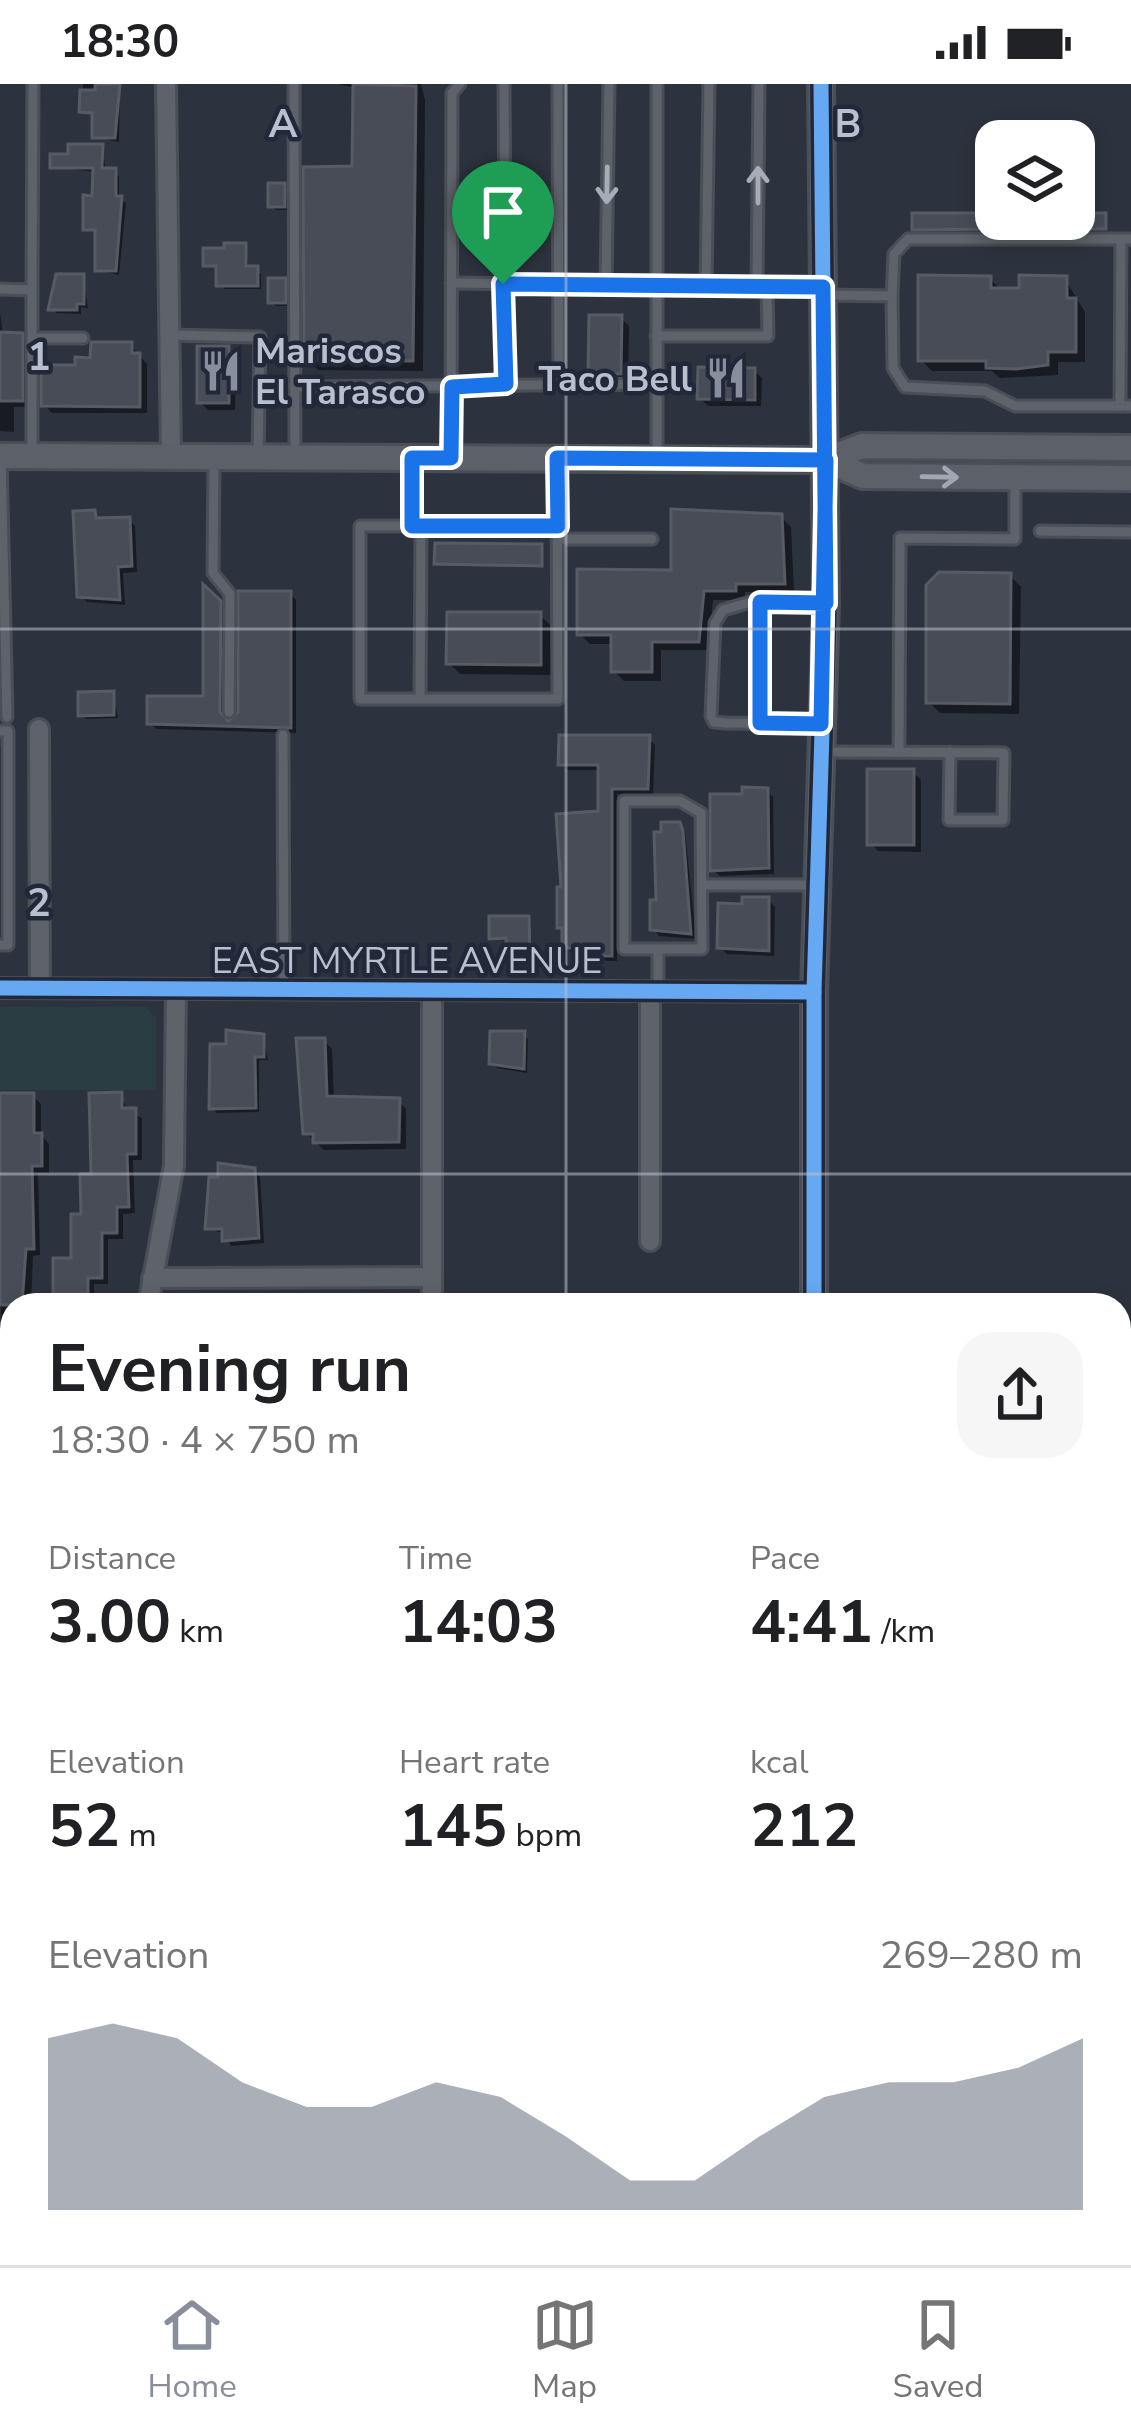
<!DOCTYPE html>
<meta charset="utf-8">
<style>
:root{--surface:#fff;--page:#f6f6f6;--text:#202124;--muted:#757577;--line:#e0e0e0;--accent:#888e9b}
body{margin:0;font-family:"Nunito Sans",sans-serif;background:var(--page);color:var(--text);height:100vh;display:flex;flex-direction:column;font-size:45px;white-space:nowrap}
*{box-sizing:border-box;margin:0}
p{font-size:39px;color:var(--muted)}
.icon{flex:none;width:66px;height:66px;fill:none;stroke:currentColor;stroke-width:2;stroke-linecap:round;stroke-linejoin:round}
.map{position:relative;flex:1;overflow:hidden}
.panel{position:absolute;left:0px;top:1209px;width:1131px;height:972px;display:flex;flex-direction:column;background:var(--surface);border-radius:36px 36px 0 0;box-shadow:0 6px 18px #0003}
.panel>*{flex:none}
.buttons{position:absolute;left:975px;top:36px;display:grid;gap:24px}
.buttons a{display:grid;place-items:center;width:120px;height:120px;border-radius:24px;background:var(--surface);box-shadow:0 6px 18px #0003;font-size:60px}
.pin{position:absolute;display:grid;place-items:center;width:102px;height:102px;color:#fff;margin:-123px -51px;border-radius:50% 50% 50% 0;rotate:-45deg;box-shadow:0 0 12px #0007}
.pin .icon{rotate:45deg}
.round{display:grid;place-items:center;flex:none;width:126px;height:126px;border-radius:36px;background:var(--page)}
.headline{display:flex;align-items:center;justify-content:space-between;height:204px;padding:0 48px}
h1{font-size:66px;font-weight:700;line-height:90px}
.stats{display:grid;grid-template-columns:repeat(3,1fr);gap:18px;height:204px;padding:12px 48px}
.stats div{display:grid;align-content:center}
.stats b{font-size:60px;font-weight:700}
.stats small{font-size:33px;font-weight:400}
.stats p{font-size:33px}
.chart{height:336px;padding:24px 48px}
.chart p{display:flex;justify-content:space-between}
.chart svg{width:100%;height:216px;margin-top:12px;fill:var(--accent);opacity:.7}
.status{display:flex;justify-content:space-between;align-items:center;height:84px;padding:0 60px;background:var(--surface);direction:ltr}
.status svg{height:33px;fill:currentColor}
.tab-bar{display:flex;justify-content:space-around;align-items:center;height:168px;border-top:3px solid var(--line);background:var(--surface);font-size:33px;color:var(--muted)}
.tab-bar a{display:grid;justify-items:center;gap:6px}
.tab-bar .selected{color:var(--accent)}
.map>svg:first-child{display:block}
.green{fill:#2a3d43}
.shadow{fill:#0007}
.building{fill:#474c56;stroke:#565b64;stroke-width:3}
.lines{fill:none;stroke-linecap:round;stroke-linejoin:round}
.lane-casing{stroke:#4a4e56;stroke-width:15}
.street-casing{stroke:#4a4e56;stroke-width:24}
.secondary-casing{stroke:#4a4e56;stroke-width:30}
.lane{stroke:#5e626a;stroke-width:9}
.street{stroke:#5e626a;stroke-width:18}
.secondary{stroke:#5c6069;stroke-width:24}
.cycleway-casing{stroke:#202839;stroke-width:22}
.cycleway{stroke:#66a8f1;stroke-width:15}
.oneway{stroke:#a7acb9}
.oneway2{stroke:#a2a7b4}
.route-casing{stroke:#fff;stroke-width:24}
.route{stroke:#1a73e8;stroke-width:15}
.grid{fill:none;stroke:#b9bfcd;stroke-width:3;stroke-opacity:0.55}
.labels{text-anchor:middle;stroke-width:9;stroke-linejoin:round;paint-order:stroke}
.poi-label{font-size:36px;font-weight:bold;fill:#b9bfcd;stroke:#202839;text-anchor:start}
.street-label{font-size:36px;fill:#b9bfcd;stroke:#202839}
.grid-label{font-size:39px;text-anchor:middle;font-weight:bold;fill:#b9bfcd;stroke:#202839;stroke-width:9;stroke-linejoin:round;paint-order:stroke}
</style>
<div class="status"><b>18:30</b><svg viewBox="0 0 49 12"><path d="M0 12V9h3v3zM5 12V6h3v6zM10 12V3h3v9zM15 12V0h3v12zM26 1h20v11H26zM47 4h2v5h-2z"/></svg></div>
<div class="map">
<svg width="1131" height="2181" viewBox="0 0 1131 2181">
<rect width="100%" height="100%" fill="#2d333e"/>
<polygon class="green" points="0,923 146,923 156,934 156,1006 0,1006"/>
<g class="shadow">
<polygon points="83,0 120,0 119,58 95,53 95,32 82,27"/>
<polygon points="337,0 421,0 425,16 423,287 318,286 307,275 355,85 356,4"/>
<polygon points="102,63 106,87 119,92 119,115 126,119 119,191 98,186 98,149 86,144 95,115 96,88 53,83"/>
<polygon points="284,102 289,126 276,126 272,122"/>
<polygon points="996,132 1105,132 1106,145 917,146"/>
<polygon points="245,162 249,185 261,190 261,205 224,205 219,185 206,180"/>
<polygon points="83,193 88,224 81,223 81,230 56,229 52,208"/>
<polygon points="990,195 1002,207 1065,195 1085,228 1085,278 1058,278 1058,291 1000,294 992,287 932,287 921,276"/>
<polygon points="284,197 289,222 276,222 271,217"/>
<polygon points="0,229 3,252 22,252 29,259 29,323 14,323 14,348 0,347"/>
<polygon points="621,234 629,242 628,297 599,296 591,288"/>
<polygon points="130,261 147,280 147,329 52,329 44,321 78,284"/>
<polygon points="228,265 236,273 235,326 208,326 200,318"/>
<polygon points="754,287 762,294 761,322 708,322 700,314"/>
<polygon points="674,428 781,433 791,443 794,508 745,508 745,516 713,516 708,566 661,566 661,597 624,597 614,587 614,560 590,560 580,550 674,489"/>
<polygon points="94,429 102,437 129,436 135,442 137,488 123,489 125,521 87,518 80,511"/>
<polygon points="1010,492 1021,503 1019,630 940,629 929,618"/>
<polygon points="206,507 226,526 225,635 233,640 290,510 296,516 296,649 156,645 150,638 206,615"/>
<polygon points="540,531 551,542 551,591 460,590 449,579"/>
<polygon points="113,610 118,634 86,635 81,631"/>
<polygon points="648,654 655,661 653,711 617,710 617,877 606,877 599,869 571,869 560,843 599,734 600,686 568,686 561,680"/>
<polygon points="0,661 6,667 6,859 0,859"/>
<polygon points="913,688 921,696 921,768 878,767 870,759"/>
<polygon points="766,707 773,713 774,790 720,792 713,786 745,713"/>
<polygon points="679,741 685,747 696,855 659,852 653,845"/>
<polygon points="768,816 775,823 774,872 727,870 720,863 720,822"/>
<polygon points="528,835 533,878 514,878 509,858 492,853"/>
<polygon points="523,950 528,955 527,989 497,984 493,979"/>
<polygon points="263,953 268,976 259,976 259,1028 217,1029 212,1024"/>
<polygon points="324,957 332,965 334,1015 398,1017 406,1025 406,1065 324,1066 306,1049"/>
<polygon points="120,1011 128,1027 142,1034 142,1076 133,1076 135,1129 123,1130 123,1155 108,1155 108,1200 94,1200 94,1221 64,1221 56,1208 74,1177"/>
<polygon points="33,1012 41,1020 41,1051 49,1060 49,1089 38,1089 40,1171 33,1172 31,1221 12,1221 12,1279 1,1279 0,1027"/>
<polygon points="253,1086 260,1093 264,1159 231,1162 225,1150 208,1144"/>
<rect x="0" y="1304" width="12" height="90"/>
</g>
<g class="building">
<polygon points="95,0 120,0 115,54 92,54 92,29 79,28 80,6 95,6"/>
<polygon points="353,0 416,2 413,277 304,276 303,83 352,82"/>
<polygon points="68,60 103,60 102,84 116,84 116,112 122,112 116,187 95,187 95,146 83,146 83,111 92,112 93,84 50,84 50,70 68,70"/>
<rect x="268" y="99" width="17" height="24"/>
<polygon points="912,129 996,129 996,145 912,146"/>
<rect x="1074" y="129" width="32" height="16"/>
<polygon points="224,159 246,159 246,182 258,182 258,202 216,202 216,182 203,182 203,164 224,164"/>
<polygon points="56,190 84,190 84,220 77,220 77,226 48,226"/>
<polygon points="918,191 991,192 991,204 1019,204 1019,191 1067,192 1067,214 1076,214 1076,268 1048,268 1048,281 1016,285 986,284 986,277 918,277"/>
<rect x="268" y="194" width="18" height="25"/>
<polygon points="589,231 622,231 621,290 588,290"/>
<polygon points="0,248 23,249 23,317 0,317"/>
<polygon points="91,258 132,258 132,269 140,269 140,323 41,322 41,281 75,281 75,273 90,274"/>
<rect x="197" y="262" width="32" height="57"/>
<polygon points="698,283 755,284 755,316 697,315"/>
<polygon points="671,425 782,430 785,500 736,500 736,507 704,507 699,558 652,558 652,588 611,588 611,551 577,551 577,485 671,486"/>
<polygon points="95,426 96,434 130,433 132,482 118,483 120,516 77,513 73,427"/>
<polygon points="435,459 542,460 542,482 434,480"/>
<polygon points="939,488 1011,489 1010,620 926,619 926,501"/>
<polygon points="203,500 221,517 220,628 228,637 238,628 238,507 291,507 291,644 147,640 147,612 203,612"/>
<polygon points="447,528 541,528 541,581 446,580"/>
<polygon points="114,607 114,631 78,632 78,608"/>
<polygon points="559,651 650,651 648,705 612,705 612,872 596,872 596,864 562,864 562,844 557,844 557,803 561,803 556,730 598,727 598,681 558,681"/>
<rect x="867" y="685" width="47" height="76"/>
<polygon points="742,703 768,704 769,784 710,787 710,710 742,710"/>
<polygon points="661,738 680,738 683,747 691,850 650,846 650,816 656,816 654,748 661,748"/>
<polygon points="742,813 769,813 769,867 717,864 718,819 742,820"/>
<polygon points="489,832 529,832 530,874 506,875 506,854 489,855"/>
<polygon points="226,946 264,950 264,973 255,973 256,1024 209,1025 210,960 226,960"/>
<polygon points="490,947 525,947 524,985 489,980"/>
<polygon points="296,954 325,954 327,1012 400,1014 399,1058 313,1059 313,1050 303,1050"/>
<polygon points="122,1008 122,1024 136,1024 136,1070 127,1070 129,1123 117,1123 117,1149 102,1149 102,1194 88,1194 88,1210 53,1210 53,1174 71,1174 71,1130 81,1130 80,1090 91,1090 89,1009"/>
<polygon points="0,1009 34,1009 34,1049 42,1049 42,1082 32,1082 34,1165 26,1165 22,1221 0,1221"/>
<polygon points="218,1079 255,1084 259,1154 222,1157 222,1145 205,1145 209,1093 218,1093"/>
</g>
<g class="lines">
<g class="lane-casing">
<g id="lane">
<polyline points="294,0 295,373"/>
<polyline points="504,0 506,300"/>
<polyline points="558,0 559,300"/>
<polyline points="451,199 818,203"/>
<polyline points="606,201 609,0"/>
<polyline points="706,202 709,0"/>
<polyline points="757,203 759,0"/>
<polyline points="0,205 32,206 33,0"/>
<polyline points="32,206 32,368"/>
<polyline points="824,211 892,212 893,284 905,303 985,307 1015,322 1131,322"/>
<polyline points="892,212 894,170 908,155 1131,155"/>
<polyline points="170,251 260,253 258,373"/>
<polyline points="656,252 768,252 767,203"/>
<polyline points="32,254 83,254"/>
<polyline points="294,303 657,300"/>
<polyline points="1120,322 1121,155"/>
<polyline points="451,370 452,9 460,0"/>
<polyline points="1,373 7,633"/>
<polyline points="214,374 213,489 230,510 229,628"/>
<polyline points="657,375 657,0"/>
<polyline points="557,380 558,615 360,615 360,442 558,442"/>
<polyline points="412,442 412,379"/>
<polyline points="1040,447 1131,448"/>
<polyline points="558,455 652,455"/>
<polyline points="420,615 421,442"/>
<polyline points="760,639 760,518"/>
<polyline points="819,640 727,639 714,638 711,632 715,539 723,526 751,518 821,519"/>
<polyline points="0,647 8,647 8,861 0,861"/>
<polyline points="283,651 284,905"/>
<path d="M826 668C886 668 945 668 1004 669L1003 736H949L950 668"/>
<polyline points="899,668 900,454 1015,455 1015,393"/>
<polyline points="702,801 816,801"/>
<polyline points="658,865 702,865 701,729 680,717 624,717 624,865 658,865 658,908"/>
<polyline points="1119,1687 1131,1687"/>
</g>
</g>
<g class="street-casing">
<g id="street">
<polyline points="166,0 171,374"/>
<polyline points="39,645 40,904"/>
<polyline points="0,904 814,908"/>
<polyline points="432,906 432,1221"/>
<polyline points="650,1157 650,907"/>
<polyline points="152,1194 432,1193"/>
<polyline points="148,1221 174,1081 176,905"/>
<polyline points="0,1429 12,1429"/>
<polyline points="0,1643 12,1643"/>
<polyline points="0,1860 12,1860"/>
<polyline points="0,2071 12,2071"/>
<polyline points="192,2181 192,2169"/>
<polyline points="395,2181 395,2169"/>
</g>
</g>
<g class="secondary-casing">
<g id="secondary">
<polyline points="0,372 826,376 862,362 1131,364"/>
<polyline points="826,376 863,392 1131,394"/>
<polyline points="814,1221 814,908 826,519 821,0"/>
<polyline points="813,2181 813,2169"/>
</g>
</g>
<use href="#lane" class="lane"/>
<use href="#street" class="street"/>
<use href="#secondary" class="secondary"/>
<g class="cycleway-casing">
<g id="cycleway">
<polyline points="0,904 814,908"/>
<polyline points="814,1221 814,908 826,519 821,0"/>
</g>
</g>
<use href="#cycleway" class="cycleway"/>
</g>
<defs><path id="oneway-shaft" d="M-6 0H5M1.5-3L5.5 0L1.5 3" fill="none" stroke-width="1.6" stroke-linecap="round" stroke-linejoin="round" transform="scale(3)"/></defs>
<g class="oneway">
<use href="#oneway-shaft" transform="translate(607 101) rotate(91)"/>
<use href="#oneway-shaft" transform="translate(758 101) rotate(-90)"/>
</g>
<use class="oneway2" href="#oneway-shaft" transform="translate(940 393) rotate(1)"/>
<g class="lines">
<g class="route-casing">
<polyline id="route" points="503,200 506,300 452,303 451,374 412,374 412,442 558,442 557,374 826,376 821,640 760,639 760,518 826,519 823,203 503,200"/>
</g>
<use href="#route" class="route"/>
</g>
<path class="grid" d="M566 0V1221M0 545H1131M0 1090H1131M0 1636H12M1119 1636H1131M566 2169V2181"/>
<defs>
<g id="restaurant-bare" transform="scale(3.24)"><path d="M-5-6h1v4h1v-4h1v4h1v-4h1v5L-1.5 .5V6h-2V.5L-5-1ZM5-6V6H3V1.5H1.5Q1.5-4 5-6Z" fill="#888e9b" stroke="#202839" stroke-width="2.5" paint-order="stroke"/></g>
</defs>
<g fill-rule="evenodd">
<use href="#restaurant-bare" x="221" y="287"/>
<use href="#restaurant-bare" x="726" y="294"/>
</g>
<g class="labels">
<g class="poi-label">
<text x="255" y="279">Mariscos<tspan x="255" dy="41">El Tarasco</tspan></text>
<text x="692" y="307" text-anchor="end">Taco Bell</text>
</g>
<g class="street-label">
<text x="407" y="889">EAST MYRTLE AVENUE</text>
</g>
</g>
<g class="grid-label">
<text x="283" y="53">A</text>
<text x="848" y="53">B</text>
<text x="39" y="286">1</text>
<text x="39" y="832">2</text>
</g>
</svg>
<div class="buttons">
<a><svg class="icon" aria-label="layers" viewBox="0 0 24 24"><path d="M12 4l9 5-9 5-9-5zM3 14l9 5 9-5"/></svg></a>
</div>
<div class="pin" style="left:503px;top:200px;background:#1e9e55"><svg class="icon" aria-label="arrive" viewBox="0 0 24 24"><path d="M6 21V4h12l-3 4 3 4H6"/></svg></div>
<section class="panel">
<div class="headline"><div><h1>Evening run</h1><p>18:30 · 4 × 750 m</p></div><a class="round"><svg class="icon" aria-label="share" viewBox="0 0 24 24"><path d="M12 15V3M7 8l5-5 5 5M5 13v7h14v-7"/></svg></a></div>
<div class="stats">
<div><p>Distance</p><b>3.00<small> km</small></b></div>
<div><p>Time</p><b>14:03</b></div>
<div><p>Pace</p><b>4:41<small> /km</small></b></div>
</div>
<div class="stats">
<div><p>Elevation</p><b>52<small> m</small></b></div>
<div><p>Heart rate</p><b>145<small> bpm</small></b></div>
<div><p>kcal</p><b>212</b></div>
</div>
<div class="chart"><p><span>Elevation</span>269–280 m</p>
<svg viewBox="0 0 160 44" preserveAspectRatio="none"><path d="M0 44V9L10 6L20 9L30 18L40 23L50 23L60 18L70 21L80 29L90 38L100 38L110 29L120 21L130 18L140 18L150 15L160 9V44z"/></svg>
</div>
</section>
</div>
<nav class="tab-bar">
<a class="selected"><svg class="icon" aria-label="home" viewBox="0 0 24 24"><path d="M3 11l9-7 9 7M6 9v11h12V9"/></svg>Home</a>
<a><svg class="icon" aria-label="map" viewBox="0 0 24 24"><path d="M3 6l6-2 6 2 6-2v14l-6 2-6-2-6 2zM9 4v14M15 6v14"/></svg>Map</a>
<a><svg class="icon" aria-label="saved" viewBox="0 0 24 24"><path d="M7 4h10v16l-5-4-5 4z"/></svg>Saved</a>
</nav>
